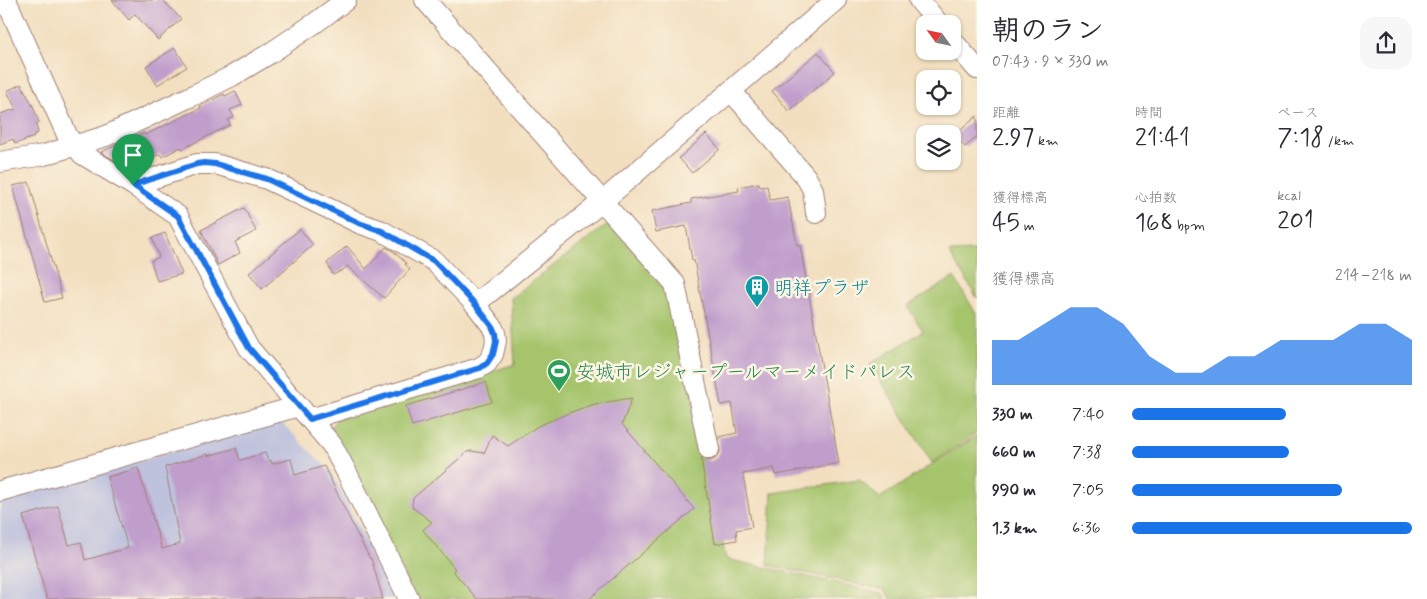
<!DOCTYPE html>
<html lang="ja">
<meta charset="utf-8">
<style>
:root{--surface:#fff;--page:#f7f7f7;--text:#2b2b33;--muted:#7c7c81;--accent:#1a73e8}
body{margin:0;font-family:Mynerve,"Klee One",sans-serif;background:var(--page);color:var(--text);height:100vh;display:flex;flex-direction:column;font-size:19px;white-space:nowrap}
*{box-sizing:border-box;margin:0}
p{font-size:16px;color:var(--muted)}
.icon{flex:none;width:28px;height:28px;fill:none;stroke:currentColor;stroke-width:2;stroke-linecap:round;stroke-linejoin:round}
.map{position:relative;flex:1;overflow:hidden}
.panel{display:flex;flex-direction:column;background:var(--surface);width:450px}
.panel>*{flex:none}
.needle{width:32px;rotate:303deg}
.controls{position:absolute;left:916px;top:15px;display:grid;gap:10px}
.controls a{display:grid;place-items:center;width:45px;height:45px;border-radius:10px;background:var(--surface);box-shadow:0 1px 4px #0004;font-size:25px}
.pin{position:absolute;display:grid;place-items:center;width:42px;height:42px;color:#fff;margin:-51px -21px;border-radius:50% 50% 50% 0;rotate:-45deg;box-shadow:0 0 5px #0007}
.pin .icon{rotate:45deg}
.round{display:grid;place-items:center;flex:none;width:52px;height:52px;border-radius:15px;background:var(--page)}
.summary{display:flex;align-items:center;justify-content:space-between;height:85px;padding:0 15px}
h1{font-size:28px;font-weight:600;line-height:38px}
.metrics{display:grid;grid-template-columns:repeat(3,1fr);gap:8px;height:85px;padding:5px 15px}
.metrics div{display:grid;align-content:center}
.metrics b{font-size:25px;font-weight:600}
.metrics small{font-size:14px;font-weight:400}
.metrics p{font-size:14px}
.chart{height:140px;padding:10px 15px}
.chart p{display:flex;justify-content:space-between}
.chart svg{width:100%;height:90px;margin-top:5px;fill:var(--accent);opacity:.7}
ul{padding:0 15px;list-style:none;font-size:16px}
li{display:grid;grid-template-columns:80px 60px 1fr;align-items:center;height:38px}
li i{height:12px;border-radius:6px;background:var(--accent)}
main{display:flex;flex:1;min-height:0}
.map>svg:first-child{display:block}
.industrial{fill:#bfc2dd}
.green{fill:#a5c46c;stroke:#78724c}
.building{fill:#c09ecc}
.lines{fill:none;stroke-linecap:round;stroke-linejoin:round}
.minor-casing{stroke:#9e7f75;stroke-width:22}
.minor{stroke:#fff;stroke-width:20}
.route-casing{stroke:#fff;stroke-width:10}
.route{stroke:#1a73e8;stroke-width:6}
.labels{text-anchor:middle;stroke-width:5;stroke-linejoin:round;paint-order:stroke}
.culture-label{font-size:19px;fill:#0d838f;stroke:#fcf5e5;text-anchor:start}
.leisure-label{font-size:19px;fill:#27864d;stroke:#fcf5e5;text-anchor:start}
</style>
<main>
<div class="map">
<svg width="977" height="599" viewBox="0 0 977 599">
<rect width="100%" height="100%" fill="#fcf5e5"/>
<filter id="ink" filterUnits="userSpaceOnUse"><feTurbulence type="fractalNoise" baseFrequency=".02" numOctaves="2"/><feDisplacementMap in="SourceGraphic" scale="10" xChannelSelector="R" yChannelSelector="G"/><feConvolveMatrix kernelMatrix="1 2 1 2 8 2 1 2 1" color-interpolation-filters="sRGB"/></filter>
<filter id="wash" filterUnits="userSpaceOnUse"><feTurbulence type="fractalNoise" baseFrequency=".0096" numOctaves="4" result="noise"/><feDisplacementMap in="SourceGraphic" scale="20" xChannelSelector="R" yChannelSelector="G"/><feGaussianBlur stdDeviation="1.12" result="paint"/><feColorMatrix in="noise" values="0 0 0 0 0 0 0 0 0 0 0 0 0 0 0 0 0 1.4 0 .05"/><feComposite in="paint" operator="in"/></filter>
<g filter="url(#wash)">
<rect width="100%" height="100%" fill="#f2dfbf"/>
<polygon class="industrial" points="279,420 332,473 394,599 0,599 0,502"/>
<g class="green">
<polygon points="609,223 670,292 726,559 882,593 886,599 416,599 330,428 337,419 515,364 511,298"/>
<polygon points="977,251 977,298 949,252"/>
<polygon points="954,277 977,315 977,432 932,463 870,364 923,331 907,306"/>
<polygon points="977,435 977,599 890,599 885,590 768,565 772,493 859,480 880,498"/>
</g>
<g id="blocks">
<g class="building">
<polygon points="112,0 163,0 181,19 158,40 135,14 129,20"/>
<polygon points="175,48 187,67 157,85 146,66"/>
<polygon points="818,52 835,72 789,111 772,91"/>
<polygon points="21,84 33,106 39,123 36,124 38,133 33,135 34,137 15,144 13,139 0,144 0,114 16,109 7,91"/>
<polygon points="235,91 242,105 230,110 234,117 228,120 230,125 182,149 181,147 162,157 160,154 147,160 143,152 119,163 101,152 144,133 145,135 201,108 200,106 224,94 225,96"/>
<polygon points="977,116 977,137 965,147 955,135"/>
<polygon points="706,134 720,149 692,173 679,158"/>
<polygon points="29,182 62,298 45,302 13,186"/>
<polygon points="759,183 760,187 767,186 770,200 788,197 797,245 800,245 839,463 776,475 774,468 743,474 752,527 736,530 737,540 715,544 701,458 706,460 711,461 716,458 720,452 719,437 737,433 732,403 721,405 694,260 692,260 686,226 656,232 652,211 691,203 691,199 739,191 738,187"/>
<polygon points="244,208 256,231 235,242 240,253 218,265 201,230"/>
<polygon points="300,229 313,245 262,289 249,273"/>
<polygon points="165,233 182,274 157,281 151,261 159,257 152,238"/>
<polygon points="347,246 366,269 386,247 393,251 406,263 405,264 410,269 384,298 347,266 343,270 333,275 327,263"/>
<polygon points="486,382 492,402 412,426 406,406"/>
<polygon points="632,398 622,424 694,509 589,599 477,599 453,571 455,569 423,530 432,522 413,508 412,505 413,498 467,452 471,451 484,453 492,435 508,446 538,426 571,412 595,404"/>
<polygon points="236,448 240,460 265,453 268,461 271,460 272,464 291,459 295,475 324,466 356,532 370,559 371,558 383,599 47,599 23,516 58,506 69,545 81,542 85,560 128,548 107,477 138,468 162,549 180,544 165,467 208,454 208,456"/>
</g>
</g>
</g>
<g filter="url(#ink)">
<use href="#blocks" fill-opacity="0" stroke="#9e7f75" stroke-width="1"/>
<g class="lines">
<g class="minor-casing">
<g id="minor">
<polyline points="6,0 68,137 82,154 133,185 178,216 249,348 332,445 347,473 409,599"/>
<polyline points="425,0 675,284 709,449"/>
<polyline points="919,0 939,24"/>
<polyline points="952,40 977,69"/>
<polyline points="731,91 806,177 813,190 816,213"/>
<polyline points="0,162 44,155 106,136 194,95 232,76 269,54 315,23 346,0"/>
<polyline points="133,185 197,164 215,164 267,179 359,223 382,231 434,261 475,304 492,326 495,333 496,341 493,354 487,363 479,368 310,419"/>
<polyline points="475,304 603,201 836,0"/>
<polyline points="0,491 299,406"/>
</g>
</g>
<use href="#minor" class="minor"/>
</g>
</g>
<g class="lines" filter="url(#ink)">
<g class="route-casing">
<polygon id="route" points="204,163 215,164 267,179 359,223 382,231 434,261 475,304 492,326 495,333 496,341 493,354 487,363 480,368 310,419 249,348 178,216 133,185 197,164"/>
</g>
<use href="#route" class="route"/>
</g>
<defs>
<g id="building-pin" transform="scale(1.25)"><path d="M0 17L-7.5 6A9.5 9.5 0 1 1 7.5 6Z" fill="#0f9aa8" stroke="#fcf5e5"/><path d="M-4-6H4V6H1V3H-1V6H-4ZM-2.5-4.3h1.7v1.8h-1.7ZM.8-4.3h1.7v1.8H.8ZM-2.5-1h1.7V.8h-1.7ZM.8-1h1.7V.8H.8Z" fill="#fff"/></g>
<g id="stadium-pin" transform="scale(1.25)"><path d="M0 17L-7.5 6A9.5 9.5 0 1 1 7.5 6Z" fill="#2e9e5b" stroke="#fcf5e5"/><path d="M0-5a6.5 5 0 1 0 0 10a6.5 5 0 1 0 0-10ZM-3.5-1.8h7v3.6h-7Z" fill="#fff"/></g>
</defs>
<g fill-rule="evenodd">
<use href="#building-pin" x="757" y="287"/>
<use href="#stadium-pin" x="559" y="371"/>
</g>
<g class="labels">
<g class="culture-label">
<text x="774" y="294">明祥プラザ</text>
</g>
<g class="leisure-label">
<text x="576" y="378">安城市レジャープールマーメイドパレス</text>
</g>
</g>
</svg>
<div class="controls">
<a><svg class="needle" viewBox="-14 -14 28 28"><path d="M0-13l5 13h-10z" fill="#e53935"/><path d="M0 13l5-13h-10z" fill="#7c7c81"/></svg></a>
<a><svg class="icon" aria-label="locate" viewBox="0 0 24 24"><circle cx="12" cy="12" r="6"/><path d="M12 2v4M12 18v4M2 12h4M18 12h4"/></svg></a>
<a><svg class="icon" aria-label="layers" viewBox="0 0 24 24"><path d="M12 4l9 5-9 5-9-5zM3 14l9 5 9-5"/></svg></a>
</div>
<div class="pin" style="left:133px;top:185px;background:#1e9e55"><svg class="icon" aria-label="arrive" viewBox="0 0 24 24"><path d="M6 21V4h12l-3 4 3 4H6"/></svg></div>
</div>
<section class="panel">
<div class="summary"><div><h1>朝のラン</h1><p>07:43 · 9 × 330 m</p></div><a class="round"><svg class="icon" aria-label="share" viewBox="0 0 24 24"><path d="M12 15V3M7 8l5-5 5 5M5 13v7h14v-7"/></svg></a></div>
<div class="metrics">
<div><p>距離</p><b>2.97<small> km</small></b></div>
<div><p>時間</p><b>21:41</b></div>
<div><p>ペース</p><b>7:18<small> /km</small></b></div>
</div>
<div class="metrics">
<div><p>獲得標高</p><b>45<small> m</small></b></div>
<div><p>心拍数</p><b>168<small> bpm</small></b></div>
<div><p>kcal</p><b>201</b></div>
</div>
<div class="chart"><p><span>獲得標高</span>214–218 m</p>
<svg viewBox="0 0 160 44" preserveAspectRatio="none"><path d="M0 44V22L10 22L20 14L30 6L40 6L50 14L60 30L70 38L80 38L90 30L100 30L110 22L120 22L130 22L140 14L150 14L160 22V44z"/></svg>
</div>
<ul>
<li><b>330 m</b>7:40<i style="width:55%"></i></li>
<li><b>660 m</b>7:38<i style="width:56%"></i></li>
<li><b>990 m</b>7:05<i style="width:75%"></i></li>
<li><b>1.3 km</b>6:36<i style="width:100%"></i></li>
</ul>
</section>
</main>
